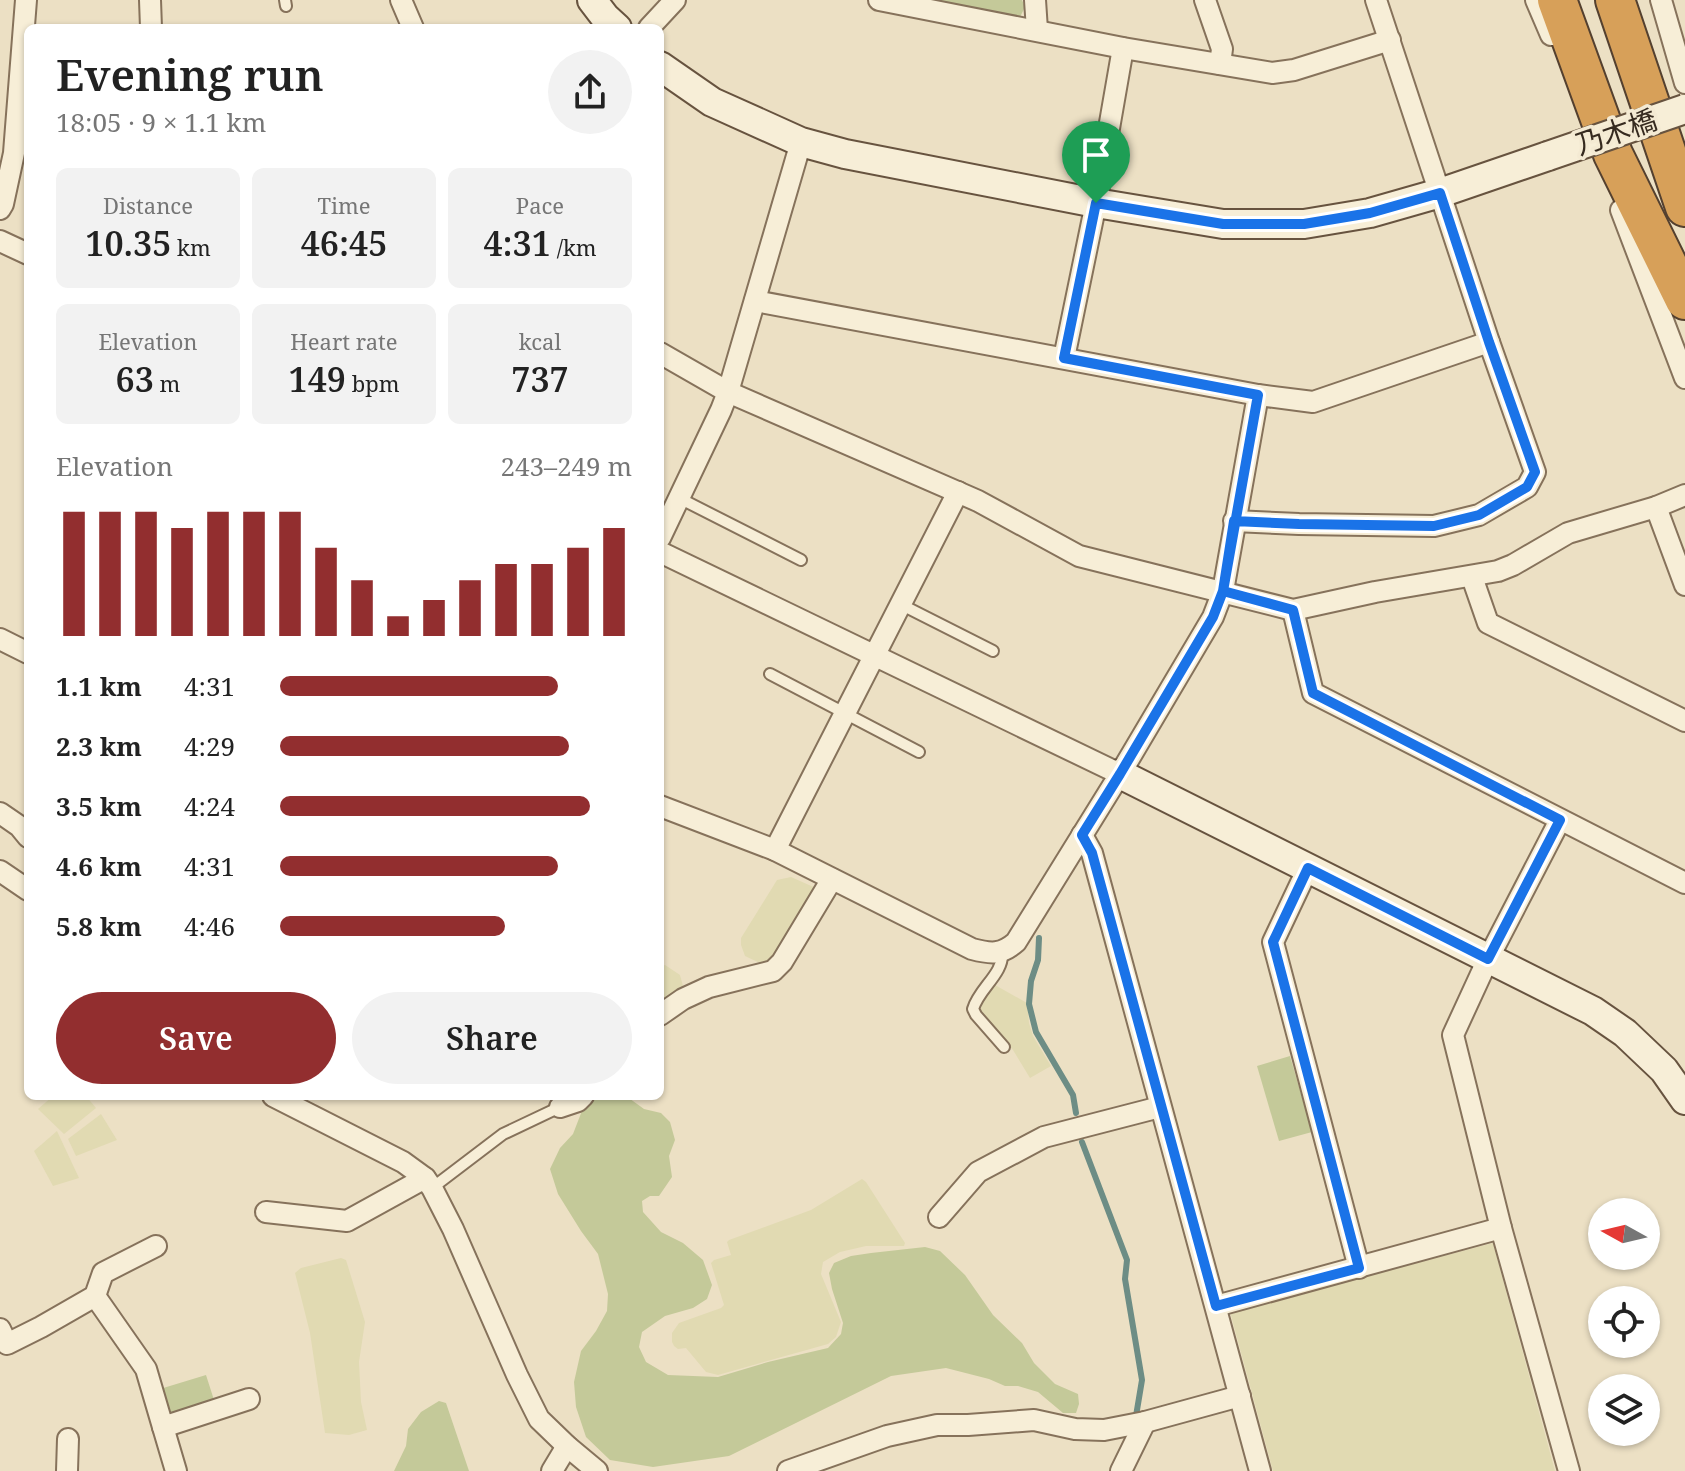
<!DOCTYPE html>
<meta charset="utf-8">
<style>
:root{--surface:#fff;--page:#f2f2f2;--text:#222;--muted:#767676;--accent:#922e2f}
body{margin:0;font-family:"Noto Serif","Noto Sans JP",serif;background:var(--page);color:var(--text);height:100vh;display:flex;flex-direction:column;font-size:30px;white-space:nowrap}
*{box-sizing:border-box;margin:0}
p{font-size:26px;color:var(--muted)}
.icon{flex:none;width:44px;height:44px;fill:none;stroke:currentColor;stroke-width:2;stroke-linecap:round;stroke-linejoin:round}
.map{position:relative;flex:1;overflow:hidden}
.details{position:absolute;left:24px;top:24px;width:640px;height:1076px;display:flex;flex-direction:column;background:var(--surface);border-radius:12px;box-shadow:0 2px 6px #0004}
.details>*{flex:none}
.needle{width:52px;rotate:278deg}
.buttons{position:absolute;left:1588px;top:1198px;display:grid;gap:16px}
.buttons a{display:grid;place-items:center;width:72px;height:72px;border-radius:50%;background:var(--surface);box-shadow:0 2px 6px #0004;font-size:40px}
.pin{position:absolute;display:grid;place-items:center;width:68px;height:68px;color:#fff;margin:-82px -34px;border-radius:50% 50% 50% 0;rotate:-45deg;box-shadow:0 0 8px #0007}
.pin .icon{rotate:45deg}
.round{display:grid;place-items:center;flex:none;width:84px;height:84px;border-radius:42px;background:var(--page)}
.summary{display:flex;align-items:center;justify-content:space-between;height:136px;padding:0 32px}
h1{font-size:44px;font-weight:600;line-height:60px}
.figures{display:grid;grid-template-columns:repeat(3,1fr);gap:12px;height:136px;padding:8px 32px}
.figures div{display:grid;align-content:center;border-radius:12px;background:var(--page);text-align:center}
.figures b{font-size:34px;font-weight:600}
.figures small{font-size:22px;font-weight:400}
.figures p{font-size:22px}
.chart{height:224px;padding:16px 32px}
.chart p{display:flex;justify-content:space-between}
.chart svg{width:100%;height:144px;margin-top:8px;stroke:var(--accent);stroke-width:6}
.cta{display:flex;gap:16px;margin-top:auto;padding:16px 32px}
.cta a{flex:1;height:92px;border-radius:48px;background:var(--accent);color:#fff;font-size:32px;font-weight:600;line-height:92px;text-align:center}
.cta a+a{background:var(--page);color:var(--text)}
ul{padding:0 32px;list-style:none;font-size:26px}
li{display:grid;grid-template-columns:128px 96px 1fr;align-items:center;height:60px}
li i{height:20px;border-radius:10px;background:var(--accent)}
.map>svg:first-child{display:block}
.farmland{fill:#e1dab2}
.green{fill:#c4c999}
.lines{fill:none;stroke-linecap:round;stroke-linejoin:round}
.stream{stroke:#6d8d85;stroke-width:6}
.lane-casing{stroke:#86725b;stroke-width:14}
.street-casing{stroke:#86725b;stroke-width:24}
.secondary-casing{stroke:#67533f;stroke-width:32}
.highway-casing{stroke:#54402f;stroke-width:42}
.lane{stroke:#f7eed7;stroke-width:10}
.street{stroke:#f7eed7;stroke-width:20}
.secondary{stroke:#f7eed7;stroke-width:28}
.highway{stroke:#d7a059;stroke-width:38}
.secondary-bridge-casing{stroke:#67533f;stroke-width:32;stroke-linecap:butt}
.secondary-bridge{stroke:#f7eed7;stroke-width:28}
.route-casing{stroke:#fff;stroke-width:16}
.route{stroke:#1a73e8;stroke-width:10}
.labels{text-anchor:middle;stroke-width:7;stroke-linejoin:round;paint-order:stroke}
.street-label{font-size:28px;fill:#362a1f;stroke:#f4ead3}
</style>
<div class="map">
<svg width="1685" height="1471" viewBox="0 0 1685 1471">
<rect width="100%" height="100%" fill="#ece0c4"/>
<g class="farmland">
<polygon points="791,877 818,889 772,964 762,964 745,956 741,945 741,938 777,880"/>
<polygon points="665,965 680,975 683,986 683,993 660,1009 660,967"/>
<polygon points="995,985 1027,1003 1029,1023 1033,1036 1051,1066 1030,1078 1013,1050 981,1015 978,1007"/>
<polygon points="53,1096 86,1096 96,1108 64,1134 38,1109"/>
<polygon points="101,1114 117,1140 76,1156 68,1139"/>
<polygon points="57,1131 79,1178 53,1186 34,1151"/>
<polygon points="862,1179 866,1182 905,1243 904,1246 866,1246 840,1252 823,1262 821,1274 841,1322 836,1337 828,1344 718,1375 706,1372 686,1348 678,1349 674,1346 672,1342 672,1333 679,1323 721,1308 724,1305 711,1263 714,1260 731,1255 727,1242 729,1240 811,1210"/>
<polygon points="1493,1243 1555,1471 1273,1471 1230,1312"/>
<polygon points="341,1258 346,1260 365,1322 359,1362 361,1402 367,1430 349,1435 325,1433 310,1333 295,1273 301,1268"/>
</g>
<g class="green">
<polygon points="930,0 1022,0 1025,7 1020,17"/>
<polygon points="1290,1056 1312,1132 1279,1141 1257,1066"/>
<polygon points="594,1096 626,1096 644,1109 661,1113 670,1122 675,1140 669,1156 672,1177 659,1196 650,1196 642,1201 643,1212 661,1232 683,1243 703,1260 712,1285 707,1299 693,1308 665,1316 642,1332 639,1347 646,1362 668,1375 718,1377 768,1362 828,1348 841,1334 843,1323 832,1289 829,1273 834,1263 851,1256 871,1253 925,1247 940,1251 965,1275 993,1315 1022,1343 1034,1363 1055,1384 1078,1394 1079,1404 1076,1413 1063,1413 1038,1392 1018,1386 1005,1386 989,1379 946,1368 891,1376 729,1456 653,1467 610,1460 586,1437 576,1407 574,1382 581,1351 596,1331 607,1311 608,1294 598,1254 581,1231 558,1194 550,1169 560,1148 573,1134 585,1103"/>
<path d="M206 1375 214 1400 175 1414C163 1411 163 1399 160 1389Z"/>
<polygon points="439,1401 446,1403 469,1471 394,1471 406,1446 408,1429 421,1412"/>
</g>
<g class="lines">
<g class="stream">
<polyline points="1039,938 1038,960 1031,981 1029,1004 1036,1032 1073,1095 1076,1113"/>
<polyline points="1082,1142 1127,1260 1125,1279 1142,1380 1136,1416"/>
</g>
<g class="lane-casing">
<g id="lane">
<polyline points="285,0 286,6"/>
<polyline points="679,498 801,560"/>
<polyline points="900,604 993,651"/>
<polyline points="770,674 919,752"/>
<path d="M1002 952C1004 974 979 988 973 1009L976 1015 1004 1047"/>
<polyline points="432,1188 503,1134 560,1107"/>
</g>
</g>
<g class="street-casing">
<g id="street">
<polyline points="150,0 151,28"/>
<polyline points="401,0 413,28"/>
<polyline points="879,0 1123,48 1272,73 1294,70 1390,40"/>
<polyline points="1035,0 1037,30"/>
<polyline points="1205,0 1222,49 1220,64"/>
<polyline points="1536,0 1551,35"/>
<polyline points="1661,0 1685,83"/>
<polyline points="649,28 675,0"/>
<polyline points="0,209 3,204 14,153 26,0"/>
<polyline points="1621,210 1685,378"/>
<polyline points="0,241 28,254"/>
<path d="M755 301 1258 395 1223 591 1213 617 1120 774 1016 942C1001 955 991 954 972 949L775 850"/>
<polyline points="660,353 728,392 978,501 1079,556 1293,610 1375,592 1498,571 1513,565 1568,533 1656,507 1685,495"/>
<polyline points="1064,358 1096,203 1123,48"/>
<polyline points="1258,395 1313,402 1489,342"/>
<polyline points="1656,507 1685,585"/>
<polyline points="1234,521 1299,524 1434,526 1479,515 1527,487 1535,472 1489,342 1376,0"/>
<polyline points="660,538 721,410 728,392 801,142"/>
<polyline points="660,552 1120,774"/>
<polyline points="1472,577 1488,623 1685,721"/>
<polyline points="1293,610 1313,693 1685,883"/>
<polyline points="0,639 28,653"/>
<polyline points="660,806 775,850 958,492"/>
<polyline points="0,813 19,826 28,837"/>
<polyline points="1560,820 1488,959 1453,1035 1501,1228 1569,1471"/>
<polyline points="1082,835 1092,853 1260,1471"/>
<polyline points="1308,868 1273,942 1359,1268"/>
<polyline points="0,871 28,890"/>
<polyline points="660,1015 683,999 709,987 773,971 782,962 832,879"/>
<polyline points="273,1096 403,1162 425,1178 432,1188 453,1229 517,1375 539,1419 567,1446 597,1471"/>
<polyline points="560,1107 578,1101 583,1096"/>
<polyline points="266,1212 347,1221 425,1178"/>
<polyline points="939,1217 978,1172 1044,1137 1160,1107"/>
<polyline points="95,1296 146,1369 163,1427 249,1399"/>
<polyline points="1216,1306 1501,1228"/>
<polyline points="0,1329 7,1344 41,1327 95,1296 103,1273 156,1246"/>
<polyline points="163,1427 176,1471"/>
<polyline points="67,1471 68,1439"/>
<polyline points="552,1471 567,1446"/>
<polyline points="788,1471 887,1436 937,1425 968,1425 1034,1420 1075,1429 1104,1430 1145,1422 1240,1396"/>
<polyline points="1121,1471 1145,1422"/>
</g>
</g>
<g class="secondary-casing">
<g id="secondary">
<polyline points="592,0 605,17 617,28"/>
<polyline points="660,66 712,102 801,142 845,154 1096,203 1223,224 1304,224 1370,213 1440,193 1548,156"/>
<polyline points="1120,774 1593,1011 1625,1033 1664,1070 1685,1100"/>
</g>
</g>
<g class="highway-casing">
<g id="highway">
<polyline points="1557,0 1613,154 1685,300"/>
<polyline points="1615,0 1685,207"/>
</g>
</g>
<use href="#lane" class="lane"/>
<use href="#street" class="street"/>
<use href="#secondary" class="secondary"/>
<use href="#highway" class="highway"/>
<g class="secondary-bridge-casing">
<polyline id="secondary-bridge" points="1548,156 1685,109"/>
</g>
<use href="#secondary-bridge" class="secondary-bridge"/>
</g>
<g class="lines">
<g class="route-casing">
<polyline id="route" points="1096,203 1064,358 1258,395 1223,591 1213,617 1120,774 1082,835 1092,853 1216,1306 1359,1268 1273,942 1308,868 1488,959 1560,820 1313,693 1293,610 1223,591 1234,521 1299,524 1434,526 1479,515 1527,487 1535,472 1489,342 1440,193 1370,213 1304,224 1223,224 1096,203"/>
</g>
<use href="#route" class="route"/>
</g>
<g class="labels">
<g class="street-label">
<text transform="translate(1616 132) rotate(-19)" y="10">乃木橋</text>
</g>
</g>
</svg>
<div class="buttons">
<a><svg class="needle" viewBox="-14 -14 28 28"><path d="M0-13l5 13h-10z" fill="#e53935"/><path d="M0 13l5-13h-10z" fill="#767676"/></svg></a>
<a><svg class="icon" aria-label="locate" viewBox="0 0 24 24"><circle cx="12" cy="12" r="6"/><path d="M12 2v4M12 18v4M2 12h4M18 12h4"/></svg></a>
<a><svg class="icon" aria-label="layers" viewBox="0 0 24 24"><path d="M12 4l9 5-9 5-9-5zM3 14l9 5 9-5"/></svg></a>
</div>
<div class="pin" style="left:1096px;top:203px;background:#1e9e55"><svg class="icon" aria-label="arrive" viewBox="0 0 24 24"><path d="M6 21V4h12l-3 4 3 4H6"/></svg></div>
<section class="details">
<div class="summary"><div><h1>Evening run</h1><p>18:05 · 9 × 1.1 km</p></div><a class="round"><svg class="icon" aria-label="share" viewBox="0 0 24 24"><path d="M12 15V3M7 8l5-5 5 5M5 13v7h14v-7"/></svg></a></div>
<div class="figures">
<div><p>Distance</p><b>10.35<small> km</small></b></div>
<div><p>Time</p><b>46:45</b></div>
<div><p>Pace</p><b>4:31<small> /km</small></b></div>
</div>
<div class="figures">
<div><p>Elevation</p><b>63<small> m</small></b></div>
<div><p>Heart rate</p><b>149<small> bpm</small></b></div>
<div><p>kcal</p><b>737</b></div>
</div>
<div class="chart"><p><span>Elevation</span>243–249 m</p>
<svg viewBox="0 0 160 44" preserveAspectRatio="none"><path d="M5 44V6M15 44V6M25 44V6M35 44V11M45 44V6M55 44V6M65 44V6M75 44V17M85 44V27M95 44V38M105 44V33M115 44V27M125 44V22M135 44V22M145 44V17M155 44V11"/></svg>
</div>
<ul>
<li><b>1.1 km</b>4:31<i style="width:79%"></i></li>
<li><b>2.3 km</b>4:29<i style="width:82%"></i></li>
<li><b>3.5 km</b>4:24<i style="width:88%"></i></li>
<li><b>4.6 km</b>4:31<i style="width:79%"></i></li>
<li><b>5.8 km</b>4:46<i style="width:64%"></i></li>
</ul>
<div class="cta"><a>Save</a><a>Share</a></div>
</section>
</div>
